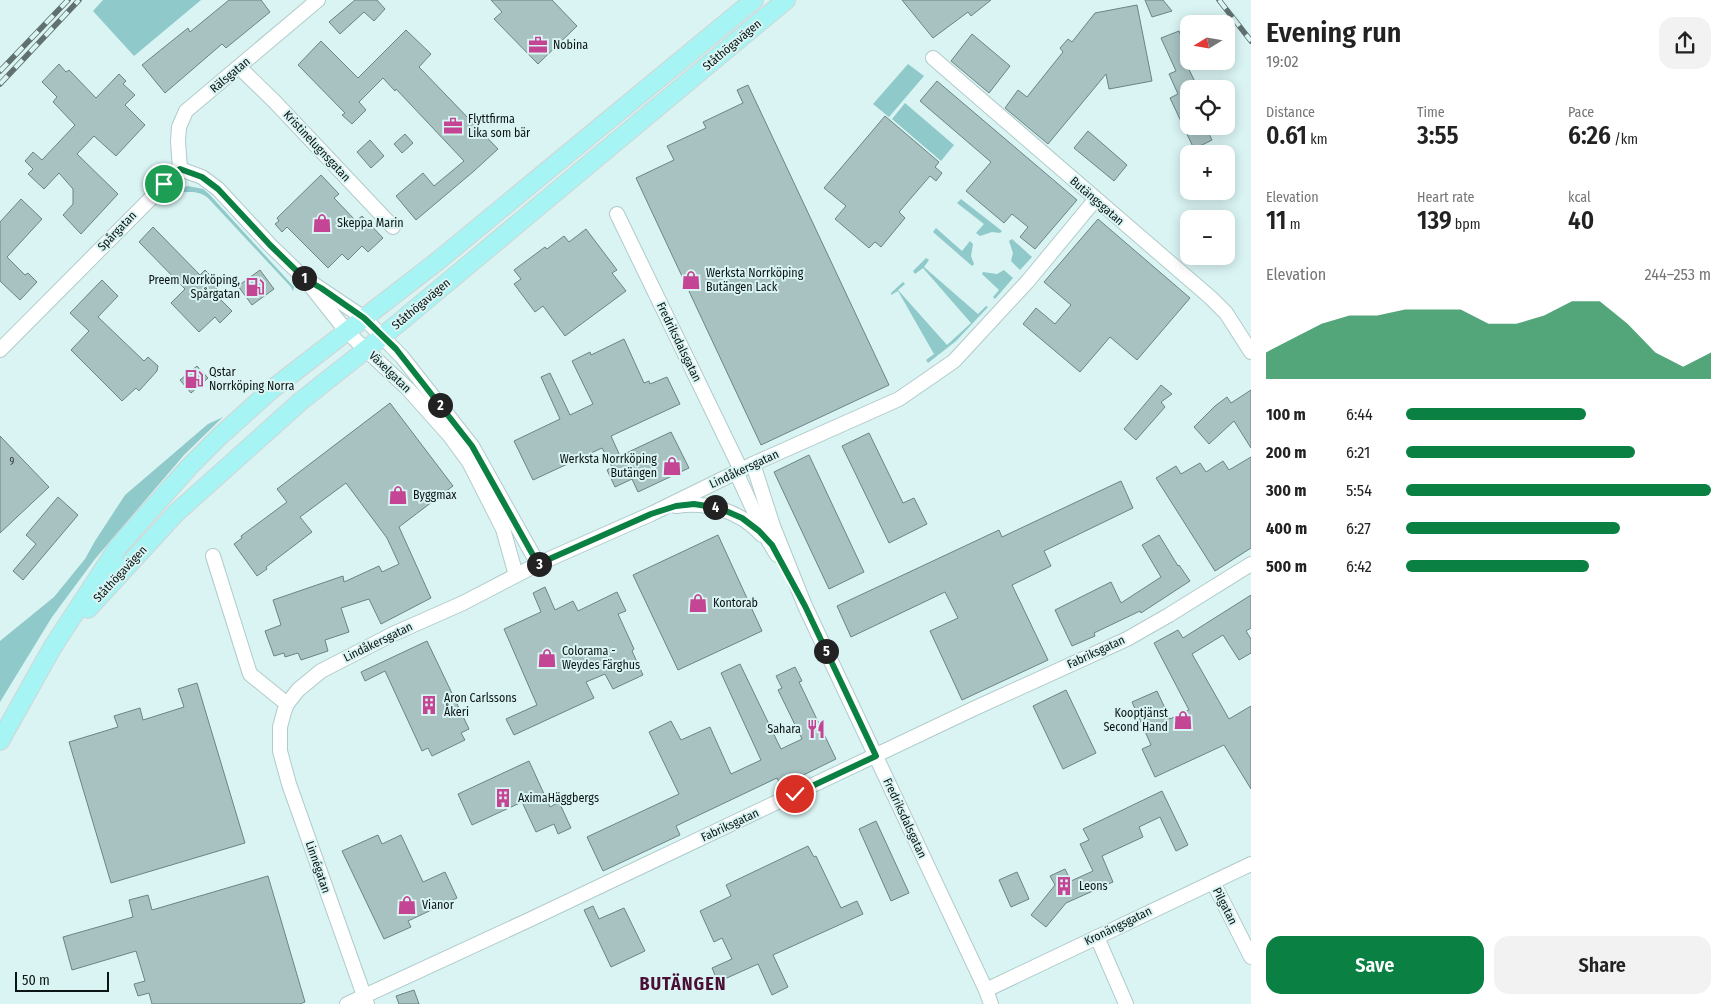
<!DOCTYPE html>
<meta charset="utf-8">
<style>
:root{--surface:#fff;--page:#f2f2f2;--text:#222;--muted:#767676;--accent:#0b8043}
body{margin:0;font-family:"Fira Sans Condensed",sans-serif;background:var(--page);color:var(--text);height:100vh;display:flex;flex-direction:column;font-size:19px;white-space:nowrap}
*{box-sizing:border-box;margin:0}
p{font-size:16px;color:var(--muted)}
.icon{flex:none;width:28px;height:28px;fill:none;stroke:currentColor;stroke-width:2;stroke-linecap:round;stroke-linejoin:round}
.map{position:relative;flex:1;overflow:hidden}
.details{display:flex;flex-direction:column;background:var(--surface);width:475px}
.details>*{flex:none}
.needle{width:32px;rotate:259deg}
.controls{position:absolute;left:1180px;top:15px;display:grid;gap:10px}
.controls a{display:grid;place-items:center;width:55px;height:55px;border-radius:10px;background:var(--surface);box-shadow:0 2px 12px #0003;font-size:25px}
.scale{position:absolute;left:15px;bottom:12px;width:94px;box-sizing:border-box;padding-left:5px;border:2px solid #0c1515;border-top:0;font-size:14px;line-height:18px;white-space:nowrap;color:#0c1515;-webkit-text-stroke:4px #d9f4f3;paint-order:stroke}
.pin{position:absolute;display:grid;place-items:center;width:42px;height:42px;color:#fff;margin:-21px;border:2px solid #fff;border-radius:50%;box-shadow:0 1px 5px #0007}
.km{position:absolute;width:25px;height:25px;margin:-12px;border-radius:50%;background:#222;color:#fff;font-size:14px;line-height:25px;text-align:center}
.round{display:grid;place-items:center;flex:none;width:52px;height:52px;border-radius:15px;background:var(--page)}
.overview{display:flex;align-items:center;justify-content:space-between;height:85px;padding:0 15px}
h1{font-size:28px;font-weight:600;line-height:38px}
.stats{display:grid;grid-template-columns:repeat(3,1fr);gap:8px;height:85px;padding:5px 15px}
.stats div{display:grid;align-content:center}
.stats b{font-size:25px;font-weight:600}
.stats small{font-size:14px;font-weight:400}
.stats p{font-size:14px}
.chart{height:140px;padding:10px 15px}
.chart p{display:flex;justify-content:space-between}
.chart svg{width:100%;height:90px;margin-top:5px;fill:var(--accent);opacity:.7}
.primary-button{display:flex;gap:10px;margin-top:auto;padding:10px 15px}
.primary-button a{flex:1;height:58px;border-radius:15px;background:var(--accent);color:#fff;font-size:20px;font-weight:600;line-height:58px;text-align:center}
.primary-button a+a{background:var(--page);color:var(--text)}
ul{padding:0 15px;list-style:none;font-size:16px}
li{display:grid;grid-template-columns:80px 60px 1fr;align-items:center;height:38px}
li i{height:12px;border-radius:6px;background:var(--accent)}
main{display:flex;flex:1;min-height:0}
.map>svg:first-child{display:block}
.green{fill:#90c9c9}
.building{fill:#a8c2c2;stroke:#6b8484}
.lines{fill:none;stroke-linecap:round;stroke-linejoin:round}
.minor-casing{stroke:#b1cbcb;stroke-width:16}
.major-casing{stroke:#d3d5d5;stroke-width:20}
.minor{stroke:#fff;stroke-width:14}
.major{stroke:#a7f4f4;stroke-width:18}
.rail-casing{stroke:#607170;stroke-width:5.5}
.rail{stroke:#d9f4f3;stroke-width:4;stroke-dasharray:11;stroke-linecap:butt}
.route-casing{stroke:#fff;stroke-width:10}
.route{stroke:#0b8043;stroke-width:6}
.labels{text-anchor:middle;stroke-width:4;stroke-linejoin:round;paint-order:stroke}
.number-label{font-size:10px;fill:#334040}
.poi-label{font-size:12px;fill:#0c1515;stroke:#d9f4f3;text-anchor:start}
.street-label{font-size:12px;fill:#0c1515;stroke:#d9f4f3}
.district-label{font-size:18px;font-weight:bold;letter-spacing:1px;fill:#4b0f36;stroke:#d9f4f3}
</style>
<main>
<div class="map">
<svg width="1251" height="1004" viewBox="0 0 1251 1004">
<rect width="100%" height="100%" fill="#d9f4f3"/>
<g class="green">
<polygon points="103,0 201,0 134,56 93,11"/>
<polygon points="908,64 924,76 889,117 873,104"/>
<polygon points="905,103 954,145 941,161 892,119"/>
<path d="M188 186 203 189 209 194 294 287 293 291 291 287 208 198C198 190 189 192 177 193L176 190Z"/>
<polygon points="961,199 1002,231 1000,233 992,232 980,236 976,233 984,224 957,203"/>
<polygon points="936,228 962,251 970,241 973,244 971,256 974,264 972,266 933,232"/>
<polygon points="1012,239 1032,257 1020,270 1011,261 1013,253 1009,241"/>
<polygon points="926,258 929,260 924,267 978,314 986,306 988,307 956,341 928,363 926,360 934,354 898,291 891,295 891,293 903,282 905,284 898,290 947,345 971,323 923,268 915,274 913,271"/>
<polygon points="1004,270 1013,278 995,299 993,297 999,290 982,274 983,272 997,274"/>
<polygon points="223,417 184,455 95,559 52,617 0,702 0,641 54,597 85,559 95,541 125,495 208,424"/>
</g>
<g class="building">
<polygon points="229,0 261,0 270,12 226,48 222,44 165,93 142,65 188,28 190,32"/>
<polygon points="355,0 377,0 385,9 374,21 364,12 340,34 329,22"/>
<polygon points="491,0 552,0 577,26 538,64 494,19 502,12"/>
<polygon points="902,0 991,0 971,16 968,12 933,38"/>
<polygon points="1145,0 1163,0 1172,11 1152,17"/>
<polygon points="1137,5 1152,81 1109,89 1106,74 1048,144 1005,108 1018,90 1027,97 1063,52 1060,48 1068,39 1072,42 1095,13"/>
<polygon points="406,30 431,54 419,67 498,149 474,171 416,220 396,196 423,173 434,186 464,161 396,89 395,91 383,78 359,102 366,110 352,124 342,115 345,113 298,65 321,41 358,78"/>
<polygon points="1179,31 1187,50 1181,53 1197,86 1189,89 1189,126 1205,126 1212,140 1194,149 1170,98 1178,94 1169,74 1176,71 1161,38"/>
<polygon points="972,34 1010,66 989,93 951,61"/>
<polygon points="59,64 66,72 69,70 96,98 119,74 126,81 123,84 135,95 125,105 145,125 116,156 94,136 77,154 118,194 81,234 63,215 73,204 73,189 59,173 44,189 28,174 33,169 25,161 33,152 42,160 75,125 53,102 57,97 42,82"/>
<polygon points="937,81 1077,200 1035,249 1020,237 1028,227 1012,214 1004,223 966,191 991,162 920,101"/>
<polygon points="748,85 889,385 761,445 636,178 674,160 667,146 706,128 703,122 743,103 737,90"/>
<polygon points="885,116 939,162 935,167 942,173 936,181 930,176 899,212 905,218 881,247 875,242 869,248 835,219 846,206 824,188"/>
<polygon points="1088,131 1127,165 1114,181 1074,148"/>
<polygon points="405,134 413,143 402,153 394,144"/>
<polygon points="370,140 384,156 371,168 357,152"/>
<polygon points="321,175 339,194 334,198 356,221 362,216 383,238 368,252 362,246 348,260 342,254 328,268 287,227 282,232 275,224 279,221 277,218"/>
<polygon points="21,199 42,219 7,257 25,275 28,273 37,282 20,300 0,281 0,222"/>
<polygon points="1098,219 1190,298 1137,360 1110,337 1080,372 1023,324 1036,308 1055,324 1071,305 1044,282"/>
<polygon points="153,227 200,275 205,270 220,285 213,292 232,311 220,323 215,317 199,332 171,303 185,289 139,242"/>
<polygon points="586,229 617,270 612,273 626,291 565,336 543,306 535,312 514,284 521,279 514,270 545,247 547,249 564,236 569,242"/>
<polygon points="260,270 274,289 252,305 238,286"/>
<polygon points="102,280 118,296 98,317 144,361 148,357 158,366 157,371 139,391 136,388 122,401 71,350 89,331 70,313"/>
<polygon points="624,339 644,383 649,381 650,384 667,377 680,404 611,436 620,456 671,432 689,468 638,492 632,479 615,487 607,470 612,467 602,448 533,480 514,441 560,419 541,377 550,373 570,415 593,404 572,361 590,352 591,355"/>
<polygon points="197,366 208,378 191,393 180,380"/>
<polygon points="1161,385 1172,394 1161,402 1165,407 1136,440 1124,429"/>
<polygon points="1251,390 1251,448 1234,421 1209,444 1194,427 1215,406 1227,397 1231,403"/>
<polygon points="390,403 453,486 399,527 431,598 381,624 369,599 341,608 349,632 325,640 328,651 301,660 298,653 285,657 284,653 274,656 265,631 281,625 273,600 343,576 344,582 379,566 382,572 399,564 387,538 346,483 300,517 312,532 266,567 267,569 257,576 234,544 242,538 241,536 287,502 277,489"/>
<polygon points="869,433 903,503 914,498 927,524 889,543 842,446"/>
<polygon points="0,436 49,487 0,533"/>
<polygon points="809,455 864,572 829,589 774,472"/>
<polygon points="1251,457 1251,548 1215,571 1156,478 1176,466 1181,474 1200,463 1206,472 1223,461 1229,470"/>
<polygon points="1121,481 1133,508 1044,551 1051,566 1012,585 1048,660 962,700 930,631 958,618 945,592 851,637 837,606 999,530 1002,537"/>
<polygon points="58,497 78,515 23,580 13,571 36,544 26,535"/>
<polygon points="718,535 762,631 678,670 633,575"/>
<polygon points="1159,535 1178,566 1179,565 1190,581 1141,613 1140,611 1094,633 1095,636 1072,646 1055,610 1111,582 1121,603 1161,577 1142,545"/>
<polygon points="545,587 555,610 573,601 578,611 617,592 626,611 618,614 634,649 632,651 643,675 613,689 605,674 586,682 594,698 514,735 506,719 537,705 504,629 541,612 533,593"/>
<polygon points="1251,595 1251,628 1246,631 1251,639 1251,653 1239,660 1223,635 1192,654 1229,719 1251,706 1251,789 1224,745 1155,777 1142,749 1151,745 1132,702 1157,691 1170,719 1189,710 1154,643 1178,630 1183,638"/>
<polygon points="427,641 469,729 461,733 465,740 432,756 428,748 422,751 385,671 365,681 361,672"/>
<polygon points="740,664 781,749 802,739 778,690 782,688 776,676 795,667 802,681 799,682 836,759 781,786 777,778 676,826 680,835 603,871 587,837 679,794 649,732 671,721 681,740 710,727 731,774 761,760 721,673"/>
<polygon points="197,683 245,843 111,883 69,742 118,727 114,716 140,708 143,720 184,707 178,689"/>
<polygon points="1066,690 1096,753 1063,769 1033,706"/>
<polygon points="529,761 550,807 559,802 571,828 558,834 554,824 536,832 522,802 472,825 458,794"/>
<polygon points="1162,791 1188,845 1176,851 1160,817 1139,827 1143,837 1102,856 1113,882 1066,903 1046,927 1031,915 1055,885 1050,876 1065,869 1071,881 1093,871 1080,844 1089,840 1083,829"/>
<polygon points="876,821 909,893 891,901 859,829"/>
<polygon points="378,835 382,844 401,835 423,882 445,872 457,898 408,921 411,927 384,939 342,851"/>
<polygon points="808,846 814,857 816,856 841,908 857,901 863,914 773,955 788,987 772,995 758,964 718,982 712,968 732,959 722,938 714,942 700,911 731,896 726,885"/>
<polygon points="1017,872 1029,899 1011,907 999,880"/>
<polygon points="268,876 305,1002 300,1004 152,1004 149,993 138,996 134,984 145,981 136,951 72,970 63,937 133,917 129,900 148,895 152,910"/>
<polygon points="593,906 599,919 624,908 645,951 611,967 584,910"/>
<polygon points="414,990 419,1004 399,1004 396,996"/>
</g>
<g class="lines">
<g class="minor-casing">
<g id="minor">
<polyline points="933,58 1211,298 1226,313 1251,352"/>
<polyline points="239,67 275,102 393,227"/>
<polyline points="180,169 178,141 179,127 186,111 318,0"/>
<polyline points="617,214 741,470"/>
<polyline points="312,283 364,318 402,357 472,446 538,564"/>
<polyline points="0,350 180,169 202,177 218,189 270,245 305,279 347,332 408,389 450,436 469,462 503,529 516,575"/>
<polyline points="753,464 773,526 805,606 986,990 991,1004"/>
<polyline points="736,472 765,535 777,555"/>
<path d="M676 506C708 501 740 511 762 535"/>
<polyline points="213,556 250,674 287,704"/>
<polyline points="1213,882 1251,957"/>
<polyline points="1097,937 1126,1004"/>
<polyline points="986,990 1251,864"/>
<polyline points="347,1004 531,919 973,709 1127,639 1169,615 1251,564"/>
<polyline points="367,1004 289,784 280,751 280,727 284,712 287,704 298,690 321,671 393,634 463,603 538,564 651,514 753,464 899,399 954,361 1028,281 1095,200"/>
</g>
</g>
<g class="major-casing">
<g id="major">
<polyline points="88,609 176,513 301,401 383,336 786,0"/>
<polyline points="0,741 52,648 118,547 189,467 220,436 271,390 439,260 754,0"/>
</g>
</g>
<use href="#minor" class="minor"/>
<use href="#major" class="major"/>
<g class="rail-casing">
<g id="rail">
<polyline points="1219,0 1251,41"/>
<polyline points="0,71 68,0"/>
<polyline points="0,84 79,0"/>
</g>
</g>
<use href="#rail" class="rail"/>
</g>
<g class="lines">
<g class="route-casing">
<polyline id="route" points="164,184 180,169 202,177 218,189 270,245 305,279 321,288 364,318 396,349 472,446 538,564 651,514 676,506 694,504 719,508 742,518 759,531 772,545 779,558 805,606 876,756 795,794"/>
</g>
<use href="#route" class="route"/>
</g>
<defs>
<g id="office-bare" transform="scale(1.5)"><path d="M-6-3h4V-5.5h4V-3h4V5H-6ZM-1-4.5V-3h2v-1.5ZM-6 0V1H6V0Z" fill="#c34593" stroke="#d9f4f3" stroke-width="2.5" paint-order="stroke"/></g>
<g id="shop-bare" transform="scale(1.5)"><path d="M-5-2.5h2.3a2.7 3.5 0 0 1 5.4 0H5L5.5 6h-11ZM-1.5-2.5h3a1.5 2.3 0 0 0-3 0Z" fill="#c34593" stroke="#d9f4f3" stroke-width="2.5" paint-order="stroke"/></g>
<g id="fuel-bare" transform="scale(1.5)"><path d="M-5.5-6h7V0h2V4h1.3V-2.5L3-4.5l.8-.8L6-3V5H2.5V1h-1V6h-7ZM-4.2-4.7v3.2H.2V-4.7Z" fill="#c34593" stroke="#d9f4f3" stroke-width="2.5" paint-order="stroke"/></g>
<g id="building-bare" transform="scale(1.5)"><path d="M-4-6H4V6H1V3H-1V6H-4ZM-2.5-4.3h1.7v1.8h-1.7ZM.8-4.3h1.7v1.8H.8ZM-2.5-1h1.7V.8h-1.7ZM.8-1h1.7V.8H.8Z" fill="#c34593" stroke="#d9f4f3" stroke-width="2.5" paint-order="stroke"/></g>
<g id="restaurant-bare" transform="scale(1.5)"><path d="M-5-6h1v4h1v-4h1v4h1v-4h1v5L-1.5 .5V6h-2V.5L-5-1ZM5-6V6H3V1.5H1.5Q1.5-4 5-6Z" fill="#c34593" stroke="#d9f4f3" stroke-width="2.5" paint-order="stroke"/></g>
</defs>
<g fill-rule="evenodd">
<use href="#office-bare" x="538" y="45"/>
<use href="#office-bare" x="453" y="126"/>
<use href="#shop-bare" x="322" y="223"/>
<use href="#shop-bare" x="691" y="280"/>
<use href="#fuel-bare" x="255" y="287"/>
<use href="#fuel-bare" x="194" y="379"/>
<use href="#shop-bare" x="672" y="466"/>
<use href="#shop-bare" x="398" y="495"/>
<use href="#shop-bare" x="698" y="603"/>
<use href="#shop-bare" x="547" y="658"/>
<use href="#building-bare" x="429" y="705"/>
<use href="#shop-bare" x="1183" y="720"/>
<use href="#restaurant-bare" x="816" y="729"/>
<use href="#building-bare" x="503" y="798"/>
<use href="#building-bare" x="1064" y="886"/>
<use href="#shop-bare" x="407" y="905"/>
</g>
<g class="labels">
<g class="number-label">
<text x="12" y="465">9</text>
</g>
<g class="poi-label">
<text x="553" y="49">Nobina</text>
<text x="468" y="123">Flyttfirma<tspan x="468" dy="14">Lika som bär</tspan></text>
<text x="337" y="227">Skeppa Marin</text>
<text x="706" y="277">Werksta Norrköping<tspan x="706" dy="14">Butängen Lack</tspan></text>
<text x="240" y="284" text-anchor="end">Preem Norrköping,<tspan x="240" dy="14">Spårgatan</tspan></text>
<text x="209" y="376">Qstar<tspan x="209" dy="14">Norrköping Norra</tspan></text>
<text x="657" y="463" text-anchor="end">Werksta Norrköping<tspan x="657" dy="14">Butängen</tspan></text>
<text x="413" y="499">Byggmax</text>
<text x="713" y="607">Kontorab</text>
<text x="562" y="655">Colorama -<tspan x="562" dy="14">Weydes Färghus</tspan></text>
<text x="444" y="702">Aron Carlssons<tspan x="444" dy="14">Åkeri</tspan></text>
<text x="1168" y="717" text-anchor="end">Kooptjänst<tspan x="1168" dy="14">Second Hand</tspan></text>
<text x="801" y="733" text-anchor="end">Sahara</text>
<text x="518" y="802">AximaHäggbergs</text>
<text x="1079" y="890">Leons</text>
<text x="422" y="909">Vianor</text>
</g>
<g class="street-label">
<text transform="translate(732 45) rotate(-40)" y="4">Ståthögavägen</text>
<text transform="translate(230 75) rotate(-40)" y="4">Rälsgatan</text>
<text transform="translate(317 146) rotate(47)" y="4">Kristinelugnsgatan</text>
<text transform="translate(1097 201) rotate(41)" y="4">Butängsgatan</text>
<text transform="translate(117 231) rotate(-46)" y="4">Spårgatan</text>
<text transform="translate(421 304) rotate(-40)" y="4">Ståthögavägen</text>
<text transform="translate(679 342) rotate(64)" y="4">Fredriksdalsgatan</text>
<text transform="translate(390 372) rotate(44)" y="4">Växelgatan</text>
<text transform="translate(744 469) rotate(-25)" y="4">Lindåkersgatan</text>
<text transform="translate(120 574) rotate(-47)" y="4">Ståthögavägen</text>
<text transform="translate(378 642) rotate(-26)" y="4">Lindåkersgatan</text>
<text transform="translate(1096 652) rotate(-25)" y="4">Fabriksgatan</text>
<text transform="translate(905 818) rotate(65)" y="4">Fredriksdalsgatan</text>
<text transform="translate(730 825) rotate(-25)" y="4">Fabriksgatan</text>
<text transform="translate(318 867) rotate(71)" y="4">Linnégatan</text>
<text transform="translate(1225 906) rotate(63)" y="4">Pilgatan</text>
<text transform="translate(1118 926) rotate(-26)" y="4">Kronängsgatan</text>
</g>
<g class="district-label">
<text x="683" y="990">BUTÄNGEN</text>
</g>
</g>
</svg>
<div class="controls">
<a><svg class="needle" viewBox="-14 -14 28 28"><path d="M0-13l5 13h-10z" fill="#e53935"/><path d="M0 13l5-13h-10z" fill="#767676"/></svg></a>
<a><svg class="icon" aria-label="locate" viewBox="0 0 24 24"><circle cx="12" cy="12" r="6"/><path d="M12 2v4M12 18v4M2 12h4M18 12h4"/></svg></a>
<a>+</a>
<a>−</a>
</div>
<div class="scale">50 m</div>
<div class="pin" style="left:164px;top:184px;background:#1e9e55"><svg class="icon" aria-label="arrive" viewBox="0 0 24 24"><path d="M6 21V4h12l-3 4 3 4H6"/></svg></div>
<div class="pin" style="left:795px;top:794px;background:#d93025"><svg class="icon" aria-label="check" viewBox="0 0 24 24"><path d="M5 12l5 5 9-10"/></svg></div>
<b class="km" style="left:304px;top:278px">1</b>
<b class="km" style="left:440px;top:405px">2</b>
<b class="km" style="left:539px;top:564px">3</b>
<b class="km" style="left:715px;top:507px">4</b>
<b class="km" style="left:826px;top:651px">5</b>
</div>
<section class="details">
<div class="overview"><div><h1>Evening run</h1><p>19:02</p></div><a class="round"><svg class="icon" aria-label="share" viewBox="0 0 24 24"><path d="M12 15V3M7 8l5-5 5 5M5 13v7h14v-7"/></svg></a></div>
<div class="stats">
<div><p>Distance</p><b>0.61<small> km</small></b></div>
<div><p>Time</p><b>3:55</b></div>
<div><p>Pace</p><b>6:26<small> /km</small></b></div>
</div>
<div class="stats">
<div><p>Elevation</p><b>11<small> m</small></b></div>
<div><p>Heart rate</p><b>139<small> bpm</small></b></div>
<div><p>kcal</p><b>40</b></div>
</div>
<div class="chart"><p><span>Elevation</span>244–253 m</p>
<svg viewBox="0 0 160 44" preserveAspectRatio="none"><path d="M0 44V31L10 24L20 17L30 13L40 13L50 10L60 10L70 10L80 17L90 17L100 13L110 6L120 6L130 17L140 31L150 38L160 31V44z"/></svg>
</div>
<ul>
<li><b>100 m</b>6:44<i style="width:59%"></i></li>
<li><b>200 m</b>6:21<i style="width:75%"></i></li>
<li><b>300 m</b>5:54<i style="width:100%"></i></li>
<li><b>400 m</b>6:27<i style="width:70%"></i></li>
<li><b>500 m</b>6:42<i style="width:60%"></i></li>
</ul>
<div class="primary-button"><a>Save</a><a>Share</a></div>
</section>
</main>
